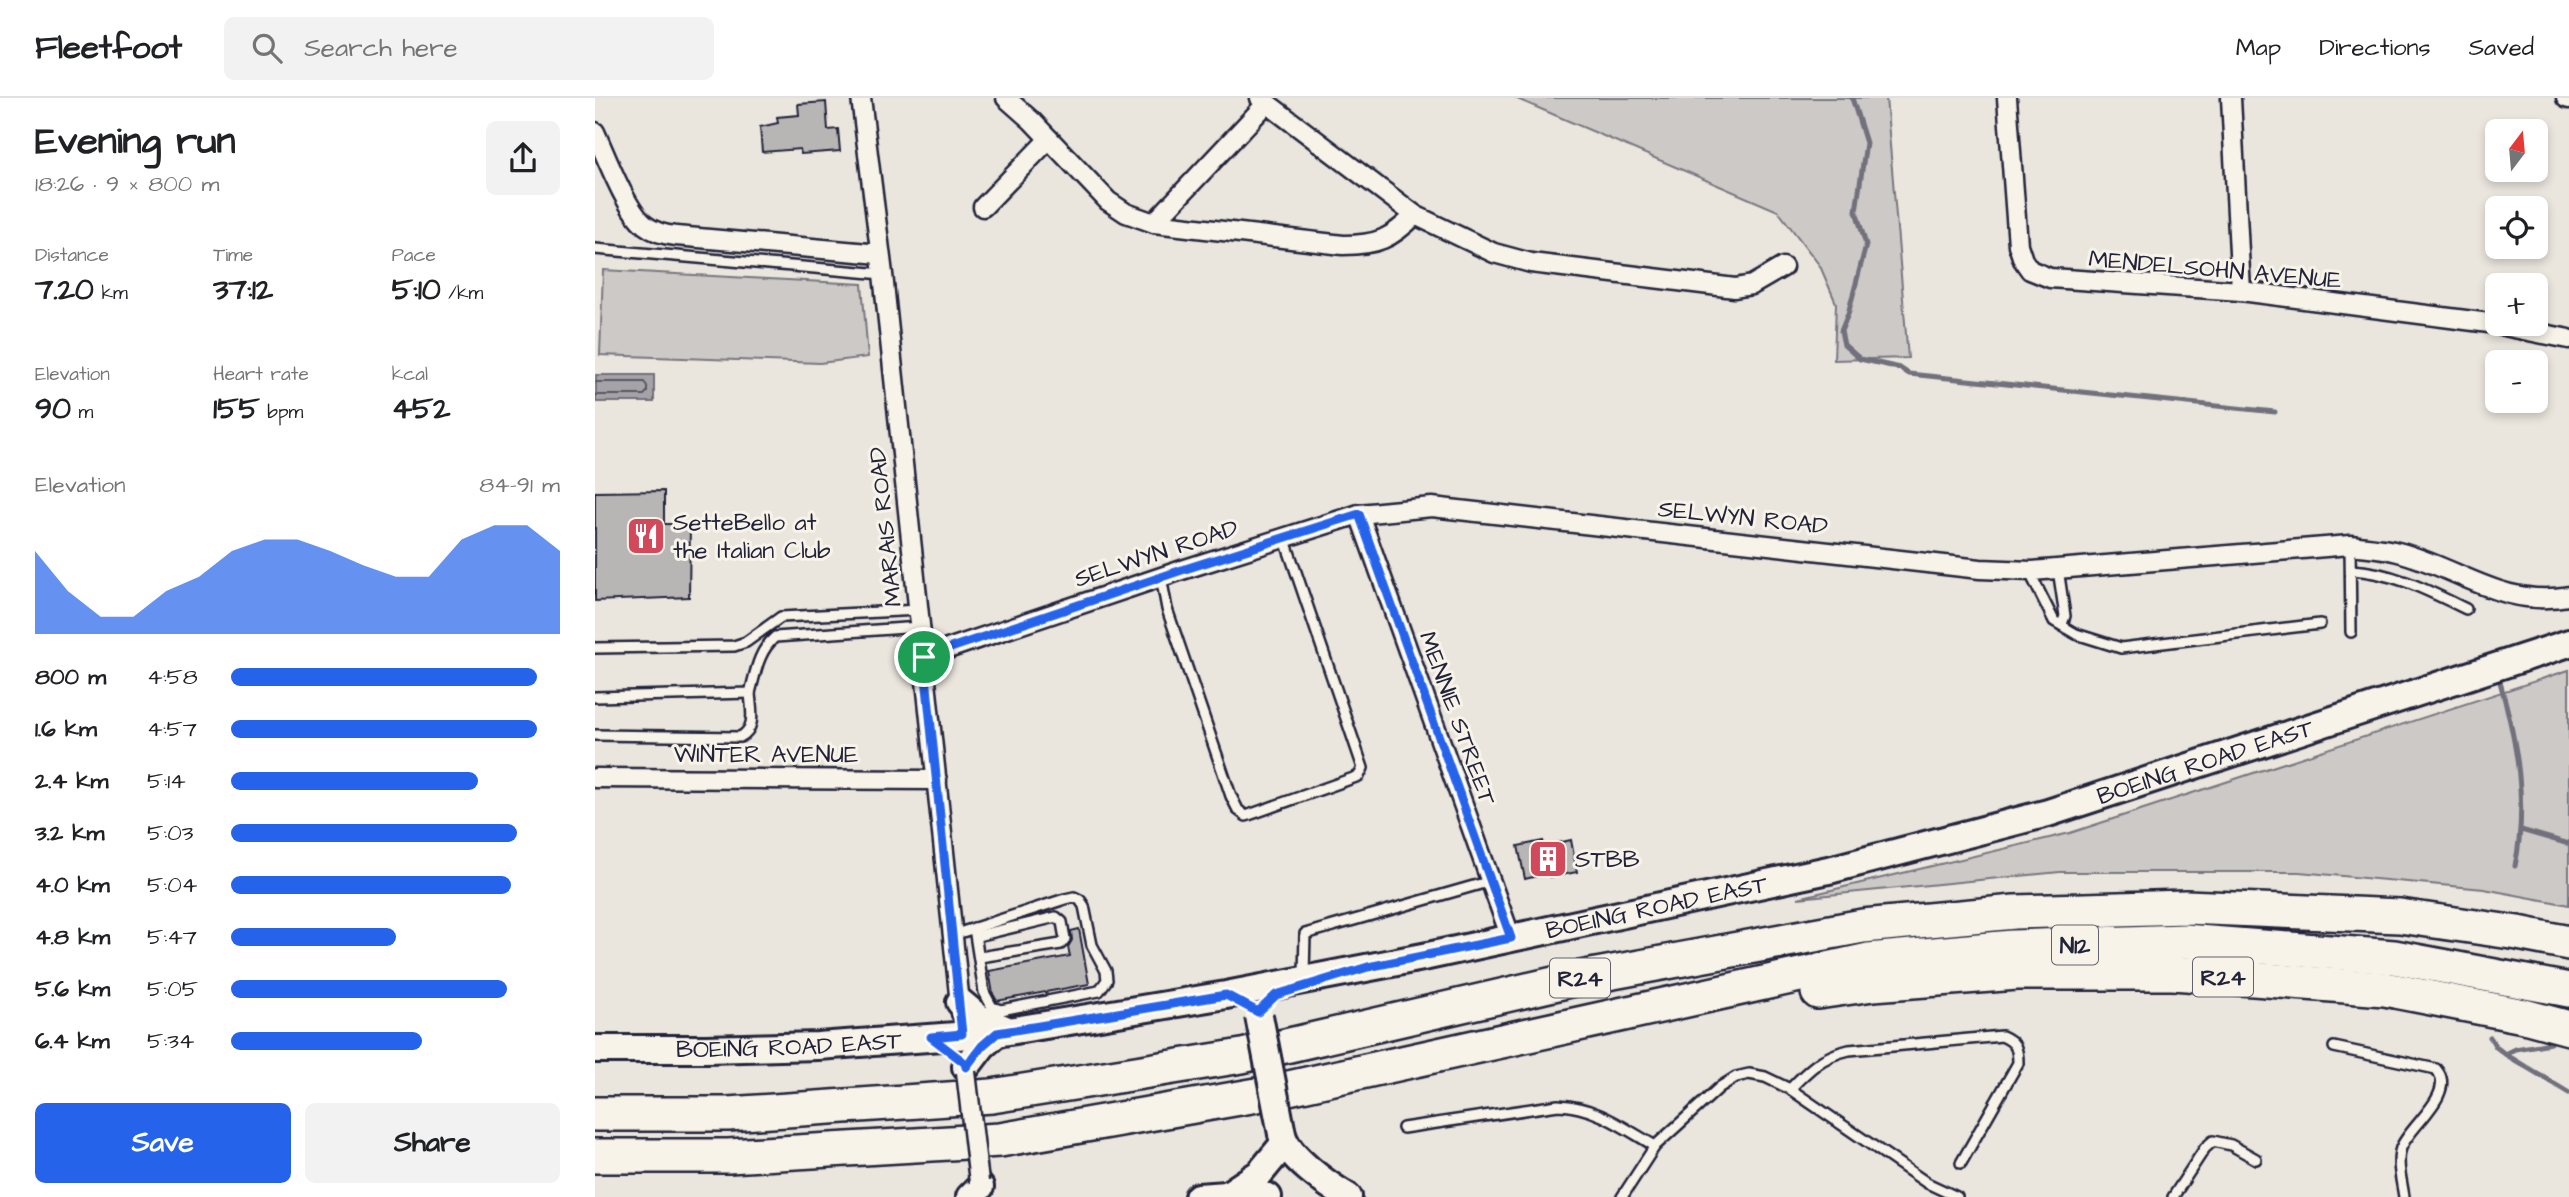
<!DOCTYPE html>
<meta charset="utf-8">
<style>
:root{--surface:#fff;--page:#f2f2f2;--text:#202124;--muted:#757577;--line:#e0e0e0;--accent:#2563eb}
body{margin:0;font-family:"Architects Daughter",sans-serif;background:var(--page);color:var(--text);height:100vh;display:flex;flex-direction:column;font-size:26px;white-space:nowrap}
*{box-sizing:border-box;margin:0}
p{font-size:23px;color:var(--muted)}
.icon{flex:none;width:38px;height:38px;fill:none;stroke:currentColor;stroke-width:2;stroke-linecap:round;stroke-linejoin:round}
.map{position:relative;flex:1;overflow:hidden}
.drawer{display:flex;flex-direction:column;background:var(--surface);width:595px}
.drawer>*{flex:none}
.needle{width:46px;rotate:16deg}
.controls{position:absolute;left:1890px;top:21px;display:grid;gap:14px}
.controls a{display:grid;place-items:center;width:63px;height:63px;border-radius:10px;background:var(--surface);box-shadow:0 4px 10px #0003;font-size:35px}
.pin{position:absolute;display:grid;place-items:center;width:60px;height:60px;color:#fff;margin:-30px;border:4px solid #fff;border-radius:50%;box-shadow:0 2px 7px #0007}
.round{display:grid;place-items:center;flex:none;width:74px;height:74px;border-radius:10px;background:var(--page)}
.summary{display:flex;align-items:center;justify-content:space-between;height:119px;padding:0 35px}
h1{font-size:38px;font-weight:800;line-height:52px}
.figures{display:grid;grid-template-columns:repeat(3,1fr);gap:10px;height:119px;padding:7px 35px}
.figures div{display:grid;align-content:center}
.figures b{font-size:30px;font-weight:800}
.figures small{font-size:19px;font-weight:400}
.figures p{font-size:19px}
.chart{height:196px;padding:14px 35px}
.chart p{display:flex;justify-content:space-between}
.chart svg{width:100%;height:126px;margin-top:7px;fill:var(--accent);opacity:.7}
.cta{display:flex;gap:14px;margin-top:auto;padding:14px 35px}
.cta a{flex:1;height:80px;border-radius:10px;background:var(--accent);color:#fff;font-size:28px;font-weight:800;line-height:80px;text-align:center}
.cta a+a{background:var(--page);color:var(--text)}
ul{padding:0 35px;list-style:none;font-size:23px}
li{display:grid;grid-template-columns:112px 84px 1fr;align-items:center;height:52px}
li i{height:18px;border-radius:9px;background:var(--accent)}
header{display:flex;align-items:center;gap:42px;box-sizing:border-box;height:98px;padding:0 35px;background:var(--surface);border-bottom:2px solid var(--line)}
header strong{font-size:33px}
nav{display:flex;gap:38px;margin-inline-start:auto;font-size:24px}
.search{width:490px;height:63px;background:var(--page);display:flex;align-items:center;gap:18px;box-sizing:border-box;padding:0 24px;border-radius:10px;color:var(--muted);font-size:26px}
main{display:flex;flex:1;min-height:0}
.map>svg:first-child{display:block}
.green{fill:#cdc9c6;stroke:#787680;stroke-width:2}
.water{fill:#a6a3a6;stroke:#716f7b;stroke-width:2}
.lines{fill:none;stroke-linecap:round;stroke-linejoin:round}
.shore{stroke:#575666;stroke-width:2}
.stream{stroke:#716f7b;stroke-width:5}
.building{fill:#b8b6b5;stroke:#22223b;stroke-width:2}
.lane-casing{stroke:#22223b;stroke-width:14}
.street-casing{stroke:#22223b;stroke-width:23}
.secondary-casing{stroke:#22223b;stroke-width:32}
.highway-casing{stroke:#22223b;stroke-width:38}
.lane{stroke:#f7f3e8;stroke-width:9}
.street{stroke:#f7f3e8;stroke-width:18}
.secondary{stroke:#f7f3e8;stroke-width:26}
.highway{stroke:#f7f3e8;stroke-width:33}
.street-bridge-casing{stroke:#22223b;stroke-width:23;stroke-linecap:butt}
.secondary-bridge-casing{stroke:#22223b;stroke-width:32;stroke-linecap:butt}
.street-bridge{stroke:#f7f3e8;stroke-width:18}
.secondary-bridge{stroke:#f7f3e8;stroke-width:26}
.route-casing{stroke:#fff;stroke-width:14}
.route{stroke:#2563eb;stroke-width:9}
.labels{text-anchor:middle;stroke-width:6;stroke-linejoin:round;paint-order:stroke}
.shield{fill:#f7f3e8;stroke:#62616f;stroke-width:2}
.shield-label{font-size:23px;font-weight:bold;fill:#22223b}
.street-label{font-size:24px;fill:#22223b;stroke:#f7f3e8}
.poi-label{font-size:24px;fill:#22223b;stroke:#f7f3e8;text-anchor:start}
</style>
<header>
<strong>Fleetfoot</strong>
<div class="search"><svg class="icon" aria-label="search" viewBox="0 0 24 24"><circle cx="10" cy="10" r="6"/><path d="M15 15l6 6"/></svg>Search here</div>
<nav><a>Map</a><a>Directions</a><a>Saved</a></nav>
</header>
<main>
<section class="drawer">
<div class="summary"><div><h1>Evening run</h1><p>18:26 · 9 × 800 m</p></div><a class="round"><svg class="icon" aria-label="share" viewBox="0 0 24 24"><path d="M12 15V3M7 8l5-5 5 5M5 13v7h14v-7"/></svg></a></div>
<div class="figures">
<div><p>Distance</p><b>7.20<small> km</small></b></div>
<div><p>Time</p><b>37:12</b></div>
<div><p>Pace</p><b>5:10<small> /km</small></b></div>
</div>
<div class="figures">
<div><p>Elevation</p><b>90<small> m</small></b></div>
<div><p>Heart rate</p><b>155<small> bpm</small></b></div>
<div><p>kcal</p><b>452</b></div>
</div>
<div class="chart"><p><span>Elevation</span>84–91 m</p>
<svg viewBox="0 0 160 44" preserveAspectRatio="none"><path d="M0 44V15L10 29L20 38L30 38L40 29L50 24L60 15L70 11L80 11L90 15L100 20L110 24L120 24L130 11L140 6L150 6L160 15V44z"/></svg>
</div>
<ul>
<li><b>800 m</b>4:58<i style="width:93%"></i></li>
<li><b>1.6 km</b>4:57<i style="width:93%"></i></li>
<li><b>2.4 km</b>5:14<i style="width:75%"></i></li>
<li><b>3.2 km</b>5:03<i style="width:87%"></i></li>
<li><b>4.0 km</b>5:04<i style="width:85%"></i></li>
<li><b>4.8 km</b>5:47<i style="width:50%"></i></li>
<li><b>5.6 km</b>5:05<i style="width:84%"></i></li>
<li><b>6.4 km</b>5:34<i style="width:58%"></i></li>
</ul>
<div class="cta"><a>Save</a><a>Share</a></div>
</section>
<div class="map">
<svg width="1974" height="1099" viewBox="0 0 1974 1099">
<rect width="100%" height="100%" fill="#eae6de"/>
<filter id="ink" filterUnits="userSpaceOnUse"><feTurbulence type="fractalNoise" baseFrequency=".0143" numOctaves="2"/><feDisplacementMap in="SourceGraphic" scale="14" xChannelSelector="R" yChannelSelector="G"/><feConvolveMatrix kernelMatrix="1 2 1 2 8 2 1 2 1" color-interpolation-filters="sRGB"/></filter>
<g filter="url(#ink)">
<g class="green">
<polygon points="920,0 1291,0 1313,260 1239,262 1241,205 1225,168 1183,113"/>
<polygon points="8,172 267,186 273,259 225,265 5,257"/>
<polygon points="1974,572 1974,807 1889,791 1704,774 1465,774 1203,800 1475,735"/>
</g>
<rect class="water" x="1" y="277" width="58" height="27"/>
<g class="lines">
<polyline class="shore" points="0,284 49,284 52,288 52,294 49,297 0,297"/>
<g class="stream">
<polyline points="1257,0 1271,45 1261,113 1271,147 1253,216 1246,233 1249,247 1265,261 1305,270 1314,276 1680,314"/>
<path d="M1905 584C1922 644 1933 706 1920 768"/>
<polyline points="1926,732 1974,746"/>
<polyline points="1895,939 1901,949 1910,956 1974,995"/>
<polyline points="1910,956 1920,951 1956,945"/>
</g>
</g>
<g class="building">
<polygon points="231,4 233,32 243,31 245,53 206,56 205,51 167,54 165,29 183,25 182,19 204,17 203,6"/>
<polygon points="69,393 69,426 95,426 94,499 0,503 0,394"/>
<polygon points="976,742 982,774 956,779 955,775 930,781 923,748 948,743 949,748"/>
<polygon points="484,831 494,886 402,903 398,896 394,873 475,858 473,849 477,842 476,833"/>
</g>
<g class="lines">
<g class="lane-casing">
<g id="lane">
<polyline points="0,151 288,176"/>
<polyline points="1755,447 1756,534"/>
<polyline points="1463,471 1470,518 1467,526"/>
<path d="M1756 472C1798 474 1834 493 1871 511"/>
<polyline points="1434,473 1459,523 1481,536 1526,550 1725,526"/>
<polyline points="566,479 572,511 636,698 643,712 651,718 764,678 768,670 689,439"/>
<polyline points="0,550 139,548 151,544 186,519 324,512"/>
<path d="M0 599 155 595C161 573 163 554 180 539L325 529"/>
<path d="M0 637 145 639C162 630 156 612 155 595"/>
<polyline points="358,837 470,801 479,799 485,802 489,808 497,847 511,873 512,882 504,893 406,912 397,909 389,894 379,830"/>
<polyline points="382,838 461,819 467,824 470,841 466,846 385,859"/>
<polyline points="709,878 710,836 896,783"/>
<path d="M1739 949 1841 971C1863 995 1814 1028 1806 1050 1801 1064 1807 1084 1809 1099"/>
<path d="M1195 991C1213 972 1227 958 1254 952L1407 938C1421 944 1423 950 1423 965L1366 1065"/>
<path d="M808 1030 963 1007C1000 1008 1029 1030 1060 1048"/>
<polyline points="1027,1099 1060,1048 1125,989 1141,979 1154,976 1170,979 1195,991 1332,1085 1362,1099"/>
<polyline points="1578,1099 1610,1050 1618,1043 1636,1047 1661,1061"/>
</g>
</g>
<g class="street-casing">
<g id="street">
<polyline points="266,0 288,176 366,915"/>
<path d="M411 0 437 23 513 103 531 115 559 125 748 147C782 147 796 141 820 117"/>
<polyline points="665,0 820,117 899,155 936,165 1140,190 1157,187 1188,169"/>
<polyline points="1412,0 1423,147 1428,162 1435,172 1455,180 1646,193 1894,225 1974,241"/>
<polyline points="1636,0 1646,193"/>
<polyline points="1971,0 1974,1"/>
<path d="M0 34C11 58 31 112 50 127 59 134 70 137 81 138L285 156"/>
<polyline points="388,109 454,41"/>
<polyline points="559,125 671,6"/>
<polyline points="764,416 916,840"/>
<path d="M329 559 587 472 764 416 837 409 1385 471 1437 473 1755 447C1771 449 1788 450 1803 454 1865 470 1906 510 1974 498"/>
<polyline points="0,680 342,682"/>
</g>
</g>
<g class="secondary-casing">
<g id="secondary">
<polyline points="365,904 384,920 410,931"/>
<path id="s1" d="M0 951H111L223 948 402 935 631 897 833 858 1238 771 1453 715 1974 545"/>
<polyline points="371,969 387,948 402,935"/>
<path d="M687 1036C692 1059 733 1087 753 1099"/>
<polyline points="632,1097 665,1075 689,1046"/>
<polyline points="375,1099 385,1089"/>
<polyline points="603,1099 632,1097 673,1099"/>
</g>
</g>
<g class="highway-casing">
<g id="highway">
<polyline points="1223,894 1278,886 1422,875 1578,875 1790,891 1929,918 1974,930"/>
<polyline points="0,1016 133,1016 397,998 647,958 980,881 1268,828 1420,814 1591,809 1805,818 1923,835 1974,845"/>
<polyline points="0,1058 133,1058 405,1042 662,997 1273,862 1417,849 1589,843 1799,859 1974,892"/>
</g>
</g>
<use href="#lane" class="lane"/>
<use href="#street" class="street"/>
<use href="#secondary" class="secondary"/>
<use href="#highway" class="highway"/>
<g class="street-bridge-casing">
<polyline id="street-bridge" points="371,974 384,1084"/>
</g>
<g class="secondary-bridge-casing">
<polyline id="secondary-bridge" points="664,918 687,1036"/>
</g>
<use href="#street-bridge" class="street-bridge"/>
<use href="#secondary-bridge" class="secondary-bridge"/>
</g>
</g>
<g class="lines" filter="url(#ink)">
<g class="route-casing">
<polygon id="route" points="764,416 916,840 773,869 681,897 663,914 631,897 402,935 387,948 371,969 370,965 336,939 367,936 329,559 587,472"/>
</g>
<use href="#route" class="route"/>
</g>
<defs>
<g id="restaurant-square" transform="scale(2.0125)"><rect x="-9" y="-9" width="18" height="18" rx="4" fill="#d1495b" stroke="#f7f3e8"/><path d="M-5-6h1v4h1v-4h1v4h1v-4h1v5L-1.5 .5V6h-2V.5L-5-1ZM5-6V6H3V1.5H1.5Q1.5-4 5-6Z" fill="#fff"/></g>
<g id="building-square" transform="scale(2.0125)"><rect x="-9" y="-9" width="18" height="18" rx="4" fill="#d1495b" stroke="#f7f3e8"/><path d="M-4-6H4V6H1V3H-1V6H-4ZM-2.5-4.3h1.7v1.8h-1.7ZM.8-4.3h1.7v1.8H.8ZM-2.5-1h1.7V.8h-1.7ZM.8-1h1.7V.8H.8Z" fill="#fff"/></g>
</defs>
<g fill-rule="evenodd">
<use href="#restaurant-square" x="51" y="438"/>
<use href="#building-square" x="953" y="761"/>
</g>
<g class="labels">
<g class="shield">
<rect x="1457" y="827.5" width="46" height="39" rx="5"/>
<rect x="1598" y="859.5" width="60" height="39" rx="5"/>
<rect x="955" y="860.5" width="60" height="39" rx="5"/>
</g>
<g class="shield-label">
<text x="1480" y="855">N12</text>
<text x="1628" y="887">R24</text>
<text x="985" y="888">R24</text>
</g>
<g class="street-label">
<text transform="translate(1620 171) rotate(5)" y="8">MENDELSOHN AVENUE</text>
<text transform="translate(1148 419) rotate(6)" y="8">SELWYN ROAD</text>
<text transform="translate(290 429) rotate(-96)" y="8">MARAIS ROAD</text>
<text transform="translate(561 455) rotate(-18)" y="8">SELWYN ROAD</text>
<text transform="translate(863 620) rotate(70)" y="8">MENNIE STREET</text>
<text x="171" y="664">WINTER AVENUE</text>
<text dy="8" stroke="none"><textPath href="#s1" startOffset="1642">BOEING ROAD EAST</textPath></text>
<text dy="8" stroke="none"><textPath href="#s1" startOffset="1074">BOEING ROAD EAST</textPath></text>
<text dy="8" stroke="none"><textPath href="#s1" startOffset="194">BOEING ROAD EAST</textPath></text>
</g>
<g class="poi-label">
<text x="78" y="432">SetteBello at<tspan x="78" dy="28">the Italian Club</tspan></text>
<text x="980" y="769">STBB</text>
</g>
</g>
</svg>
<div class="controls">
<a><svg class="needle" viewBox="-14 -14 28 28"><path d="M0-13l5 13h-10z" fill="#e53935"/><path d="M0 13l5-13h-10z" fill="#757577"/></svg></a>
<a><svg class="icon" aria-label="locate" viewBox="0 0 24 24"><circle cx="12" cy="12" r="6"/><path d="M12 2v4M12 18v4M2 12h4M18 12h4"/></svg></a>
<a>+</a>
<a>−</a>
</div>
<div class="pin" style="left:329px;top:559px;background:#1e9e55"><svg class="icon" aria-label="arrive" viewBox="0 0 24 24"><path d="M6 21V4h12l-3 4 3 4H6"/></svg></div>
</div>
</main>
